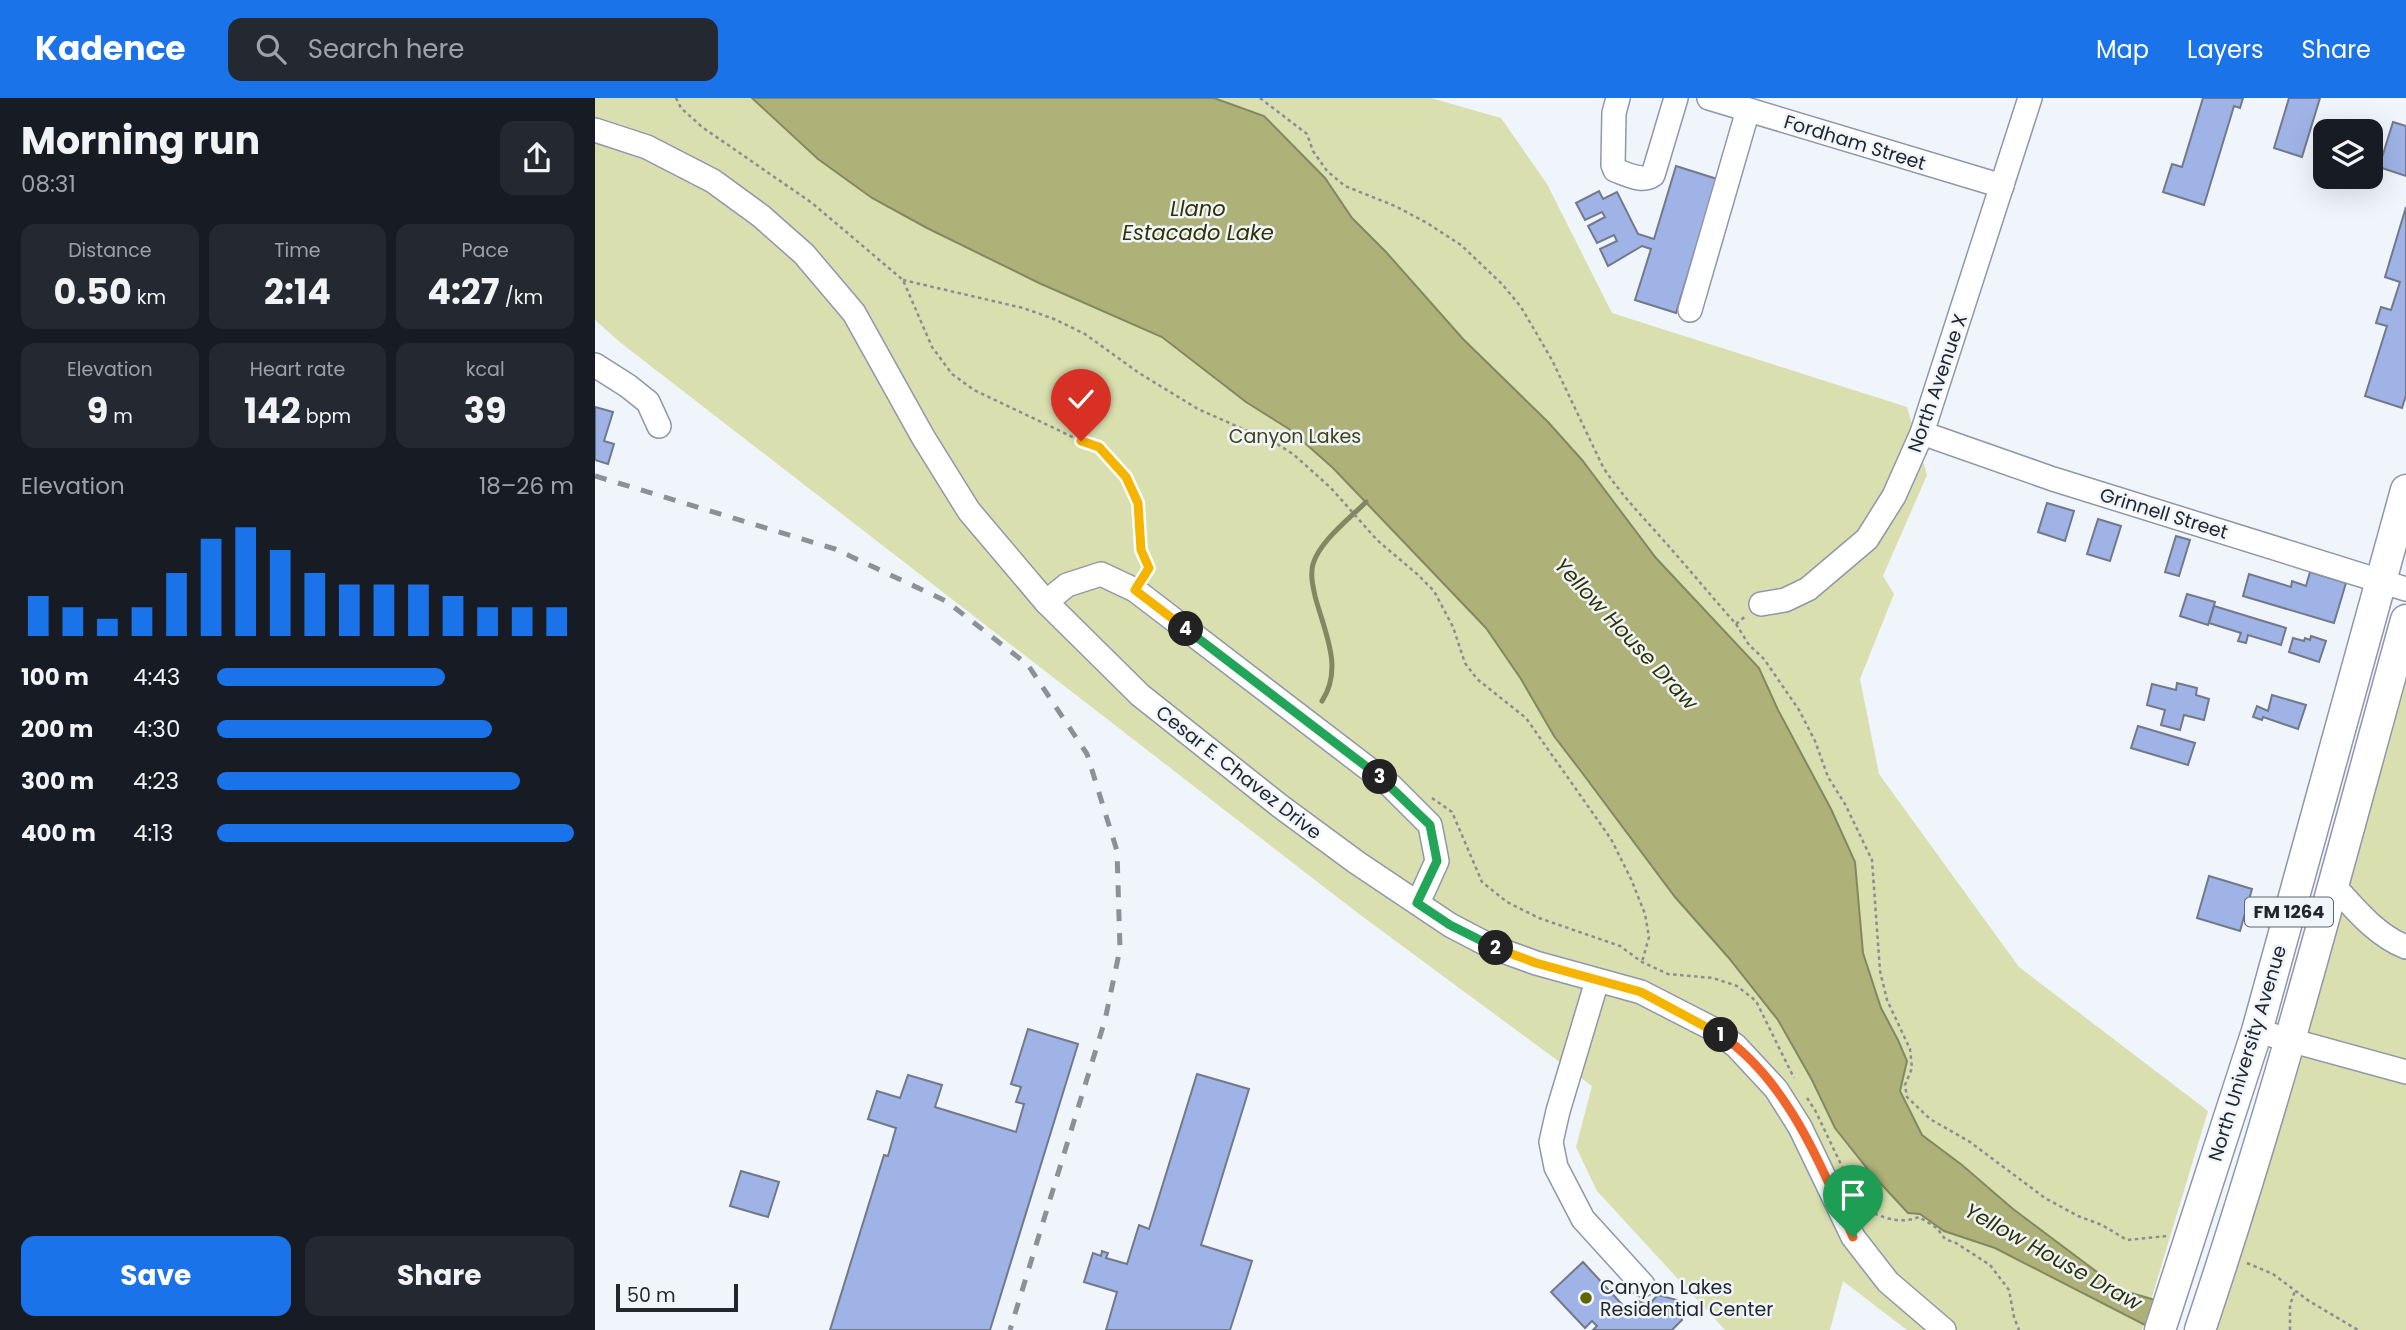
<!DOCTYPE html>
<meta charset="utf-8">
<style>
:root{--surface:#171b24;--page:#242831;--text:#f1f3f6;--muted:#9ea1a6;--accent:#1a73e8}
body{margin:0;font-family:Poppins,sans-serif;background:var(--page);color:var(--text);height:100vh;display:flex;flex-direction:column;font-size:26px;white-space:nowrap}
*{box-sizing:border-box;margin:0}
p{font-size:23px;color:var(--muted)}
.icon{flex:none;width:38px;height:38px;fill:none;stroke:currentColor;stroke-width:2;stroke-linecap:round;stroke-linejoin:round}
.map{position:relative;flex:1;overflow:hidden}
.panel{display:flex;flex-direction:column;background:var(--surface);width:595px}
.panel>*{flex:none}
.buttons{position:absolute;left:1718px;top:21px;display:grid;gap:14px}
.buttons a{display:grid;place-items:center;width:70px;height:70px;border-radius:14px;background:var(--surface);box-shadow:0 7px 28px #0002;font-size:35px}
.scale{position:absolute;left:21px;bottom:18px;width:122px;box-sizing:border-box;padding-left:7px;border:4px solid #23262d;border-top:0;font-size:19px;line-height:24px;white-space:nowrap;color:#23262d;-webkit-text-stroke:5px #f0f4fb;paint-order:stroke}
.pin{position:absolute;display:grid;place-items:center;width:60px;height:60px;color:#fff;margin:-72px -30px;border-radius:50% 50% 50% 0;rotate:-45deg;box-shadow:0 0 7px #0007}
.pin .icon{rotate:45deg}
.km{position:absolute;width:35px;height:35px;margin:-18px;border-radius:50%;background:#222;color:#fff;font-size:19px;line-height:35px;text-align:center}
.round{display:grid;place-items:center;flex:none;width:74px;height:74px;border-radius:14px;background:var(--page)}
.headline{display:flex;align-items:center;justify-content:space-between;height:119px;padding:0 21px}
h1{font-size:38px;font-weight:700;line-height:52px}
.metrics{display:grid;grid-template-columns:repeat(3,1fr);gap:10px;height:119px;padding:7px 21px}
.metrics div{display:grid;align-content:center;border-radius:14px;background:var(--page);text-align:center}
.metrics b{font-size:35px;font-weight:700}
.metrics small{font-size:19px;font-weight:400}
.metrics p{font-size:19px}
.chart{height:196px;padding:14px 21px}
.chart p{display:flex;justify-content:space-between}
.chart svg{width:100%;height:126px;margin-top:7px;stroke:var(--accent);stroke-width:6}
.cta{display:flex;gap:14px;margin-top:auto;padding:14px 21px}
.cta a{flex:1;height:80px;border-radius:14px;background:var(--accent);color:#fff;font-size:28px;font-weight:700;line-height:80px;text-align:center}
.cta a+a{background:var(--page);color:var(--text)}
ul{padding:0 21px;list-style:none;font-size:23px}
li{display:grid;grid-template-columns:112px 84px 1fr;align-items:center;height:52px}
li i{height:18px;border-radius:9px;background:var(--accent)}
header{display:flex;align-items:center;gap:42px;box-sizing:border-box;height:98px;padding:0 35px;background:var(--accent);color:#fff}
header strong{font-size:33px}
nav{display:flex;gap:38px;margin-inline-start:auto;font-size:24px}
.search{width:490px;height:63px;background:var(--page);display:flex;align-items:center;gap:18px;box-sizing:border-box;padding:0 24px;border-radius:14px;color:var(--muted);font-size:26px}
main{display:flex;flex:1;min-height:0}
.map>svg:first-child{display:block}
.green{fill:#dadfb0}
.water{fill:#aeb278;stroke:#848862;stroke-width:2}
.lines{fill:none;stroke-linecap:round;stroke-linejoin:round}
.stream{stroke:#848862;stroke-width:5}
.building{fill:#9fb3e7;stroke:#72798a;stroke-width:2}
.minor-casing{stroke:#9097a9;stroke-width:26}
.major-casing{stroke:#9097a9;stroke-width:33}
.path{stroke:#8a8d94;stroke-width:2.5;stroke-dasharray:3.5 3.5;stroke-linecap:butt}
.minor{stroke:#fff;stroke-width:23}
.major{stroke:#fff;stroke-width:30}
.rail{stroke:#8c9097;stroke-width:5;stroke-dasharray:12 12;stroke-linecap:butt}
.split-1-casing{stroke:#fff;stroke-width:14}
.split-2-casing{stroke:#fff;stroke-width:14}
.split-3-casing{stroke:#fff;stroke-width:14}
.split-4-casing{stroke:#fff;stroke-width:14}
.split-5-casing{stroke:#fff;stroke-width:14}
.split-1{stroke:#f0652b;stroke-width:9}
.split-2{stroke:#f5b400;stroke-width:9}
.split-3{stroke:#22a559;stroke-width:9}
.split-4{stroke:#22a559;stroke-width:9}
.split-5{stroke:#f5b400;stroke-width:9}
.poi-dot{fill:#626602;stroke:#f0f4fb;stroke-width:2.5}
.labels{text-anchor:middle;stroke-width:5;stroke-linejoin:round;paint-order:stroke}
.shield{fill:#f0f4fb;stroke:#60646b;stroke-width:2}
.shield-label{font-size:18px;font-weight:bold;fill:#23262d}
.street-label{font-size:19px;fill:#23262d;stroke:#f0f4fb}
.park-label{font-size:19px;fill:#414317;stroke:#f0f4fb}
.poi-label{font-size:19px;fill:#23262d;stroke:#f0f4fb;text-anchor:start}
.water-label{font-size:21px;font-style:italic;fill:#303202;stroke:#f0f4fb}
</style>
<header>
<strong>Kadence</strong>
<div class="search"><svg class="icon" aria-label="search" viewBox="0 0 24 24"><circle cx="10" cy="10" r="6"/><path d="M15 15l6 6"/></svg>Search here</div>
<nav><a>Map</a><a>Layers</a><a>Share</a></nav>
</header>
<main>
<section class="panel">
<div class="headline"><div><h1>Morning run</h1><p>08:31</p></div><a class="round"><svg class="icon" aria-label="share" viewBox="0 0 24 24"><path d="M12 15V3M7 8l5-5 5 5M5 13v7h14v-7"/></svg></a></div>
<div class="metrics">
<div><p>Distance</p><b>0.50<small> km</small></b></div>
<div><p>Time</p><b>2:14</b></div>
<div><p>Pace</p><b>4:27<small> /km</small></b></div>
</div>
<div class="metrics">
<div><p>Elevation</p><b>9<small> m</small></b></div>
<div><p>Heart rate</p><b>142<small> bpm</small></b></div>
<div><p>kcal</p><b>39</b></div>
</div>
<div class="chart"><p><span>Elevation</span>18–26 m</p>
<svg viewBox="0 0 160 44" preserveAspectRatio="none"><path d="M5 44V30M15 44V34M25 44V38M35 44V34M45 44V22M55 44V10M65 44V6M75 44V14M85 44V22M95 44V26M105 44V26M115 44V26M125 44V30M135 44V34M145 44V34M155 44V34"/></svg>
</div>
<ul>
<li><b>100 m</b>4:43<i style="width:64%"></i></li>
<li><b>200 m</b>4:30<i style="width:77%"></i></li>
<li><b>300 m</b>4:23<i style="width:85%"></i></li>
<li><b>400 m</b>4:13<i style="width:100%"></i></li>
</ul>
<div class="cta"><a>Save</a><a>Share</a></div>
</section>
<div class="map">
<svg width="1811" height="1232" viewBox="0 0 1811 1232">
<rect width="100%" height="100%" fill="#f0f4fb"/>
<g class="green">
<polygon points="0,0 836,0 906,20 952,86 1017,215 1312,309 1332,377 1288,478 1299,496 1265,581 1284,676 1424,869 1613,1013 1547,1232 1312,1232 1248,1183 1235,1232 1130,1232 1002,1093 981,1049 997,988 764,816 26,245 0,222"/>
<polygon points="1811,559 1811,1232 1617,1232"/>
</g>
<polygon class="water" points="157,0 619,0 669,18 730,80 757,120 791,154 868,241 953,324 987,362 1061,460 1164,570 1183,612 1236,711 1260,764 1268,855 1286,910 1303,942 1312,963 1305,993 1327,1037 1367,1067 1418,1111 1526,1192 1560,1202 1552,1228 1400,1150 1349,1133 1325,1116 1313,1115 1275,1074 1240,1030 1217,982 1183,922 1133,859 1080,799 985,672 959,638 926,581 891,530 738,370 694,331 651,304 567,239 444,185 332,130 277,100 223,61"/>
<g class="lines">
<path class="stream" d="M727 603C749 570 729 533 720 498 718 488 715 477 718 466 725 443 755 420 771 404"/>
</g>
<g class="building">
<polygon points="1608,0 1648,0 1645,10 1639,8 1609,107 1568,94 1577,66 1587,69"/>
<polygon points="1694,0 1725,0 1707,59 1679,50"/>
<polygon points="1798,24 1811,28 1811,78 1784,69"/>
<polygon points="1081,68 1122,81 1081,215 1040,202 1056,151 1047,148 1013,168 1005,151 1022,143 1019,137 1002,145 993,128 1010,119 1007,114 990,122 981,105 1004,93 1008,101 1022,94 1043,136 1059,141"/>
<polygon points="1811,109 1811,297 1807,310 1770,298 1792,228 1781,225 1786,209 1796,212 1805,184 1790,179"/>
<polygon points="0,309 18,314 9,343 19,346 13,366 0,362"/>
<polygon points="1452,405 1479,413 1470,443 1443,434"/>
<polygon points="1503,421 1526,428 1515,463 1492,456"/>
<polygon points="1581,438 1595,442 1584,478 1570,474"/>
<polygon points="1715,474 1751,485 1739,525 1648,498 1654,476 1696,489 1697,483 1711,488"/>
<polygon points="1592,496 1620,504 1613,527 1585,518"/>
<polygon points="1619,508 1691,530 1686,547 1653,537 1651,545 1643,543 1646,535 1614,525"/>
<polygon points="1716,538 1731,543 1724,564 1694,554 1698,540 1709,543 1710,540 1715,542"/>
<polygon points="1582,585 1602,590 1601,597 1614,601 1609,622 1589,617 1585,632 1566,627 1570,612 1552,607 1557,586 1581,592"/>
<polygon points="1677,597 1711,607 1703,631 1668,619 1667,622 1658,619 1662,608 1673,613"/>
<polygon points="1543,628 1600,645 1593,667 1536,650"/>
<polygon points="1614,778 1657,791 1645,833 1602,820"/>
<polygon points="433,931 483,946 395,1232 235,1232 289,1057 293,1058 301,1030 273,1021 282,993 305,1000 313,977 347,987 340,1009 421,1034 429,1006 421,1004 426,989 416,986"/>
<polygon points="602,976 654,991 606,1147 657,1163 635,1232 511,1232 522,1194 489,1184 498,1155 506,1158 507,1153 513,1155 511,1160 532,1166 544,1127 554,1131"/>
<polygon points="146,1073 184,1084 173,1119 135,1108"/>
<polygon points="988,1164 1034,1214 1038,1210 1041,1202 1049,1205 1048,1212 1063,1197 1082,1202 1087,1222 1077,1232 998,1232 1002,1228 997,1223 990,1230 956,1194"/>
</g>
<g class="lines">
<g class="minor-casing">
<g id="minor">
<path d="M1023 0 1019 15 1018 67 1020 72C1032 76 1047 85 1058 77L1081 0"/>
<polyline points="1114,0 1407,88"/>
<polyline points="0,32 52,49 118,83 166,118 209,156 259,215 328,339 374,413 451,504 545,597 685,708 761,764 855,827 897,849 941,865 1046,894 1118,931 1141,948 1181,991 1205,1029 1258,1139 1293,1184 1349,1232"/>
<polyline points="1095,212 1153,12"/>
<polyline points="0,267 33,288 53,304 64,328"/>
<polyline points="1327,335 1458,381 1811,491"/>
<polyline points="451,504 472,487 506,476 540,492 796,688 835,727 842,763 823,805"/>
<polyline points="1166,506 1190,502 1213,491 1272,441 1299,398 1327,335 1435,0"/>
<path d="M1740 789C1760 811 1782 838 1811 849"/>
<polyline points="1002,883 963,1013 956,1044 961,1069 988,1121 1048,1187"/>
<polyline points="1662,933 1811,974"/>
</g>
</g>
<g class="major-casing">
<g id="major">
<polyline points="1565,1232 1662,933 1811,392"/>
<path d="M1605 1232C1684 998 1745 760 1811 522"/>
</g>
</g>
<g class="path">
<polyline points="81,0 86,10 107,29 217,105 308,182 337,249 357,276 379,292 486,343 504,349 531,379 543,405 546,452 554,470 549,477"/>
<path d="M665 0 712 36 718 53 732 73 750 88 800 108 832 125 866 147 907 186 926 209 957 262 1008 369C1026 397 1048 419 1070 444 1094 471 1117 499 1141 526L1152 517"/>
<polyline points="308,182 428,210 459,221 490,236 544,275 603,311 682,346 698,356 736,390 782,442 822,476 839,493 858,529 870,565 882,581 931,620 1016,741 1036,781 1050,816 1054,839 1047,864"/>
<polyline points="1141,526 1154,547 1169,561 1204,612 1220,643 1233,679 1250,706 1277,762 1285,873 1292,902 1315,951 1317,970 1310,987 1312,999 1335,1021 1375,1044 1450,1100 1483,1118 1507,1127 1532,1142 1572,1138"/>
<polyline points="837,700 857,714 887,784 912,804 944,820 1025,848 1047,864 1073,876 1118,880 1142,888 1161,903 1199,980"/>
<polyline points="1212,1000 1220,1012 1253,1081"/>
<path d="M1267 1109C1284 1119 1305 1127 1324 1119L1342 1130 1350 1141 1361 1145 1395 1167 1414 1192 1419 1219 1424 1232"/>
<polyline points="1652,1165 1678,1176 1714,1203 1763,1232"/>
<polyline points="1695,1232 1695,1207 1700,1193"/>
</g>
<use href="#minor" class="minor"/>
<use href="#major" class="major"/>
<polyline class="rail" points="0,378 240,451 351,503 433,567 492,656 522,753 525,851 510,922 415,1232"/>
</g>
<g class="lines">
<g class="split-1-casing">
<path id="split-1" d="M1126 937C1194 984 1225 1067 1258 1139"/>
</g>
<g class="split-2-casing">
<polyline id="split-2" points="901,850 941,865 1046,894 1126,937"/>
</g>
<g class="split-3-casing">
<polyline id="split-3" points="785,679 835,727 842,763 822,805 855,827 901,850"/>
</g>
<g class="split-4-casing">
<polyline id="split-4" points="591,531 785,679"/>
</g>
<g class="split-5-casing">
<polyline id="split-5" points="486,343 504,349 531,379 543,405 546,452 554,470 540,492 591,531"/>
</g>
<use href="#split-1" class="split-1"/>
<use href="#split-2" class="split-2"/>
<use href="#split-3" class="split-3"/>
<use href="#split-4" class="split-4"/>
<use href="#split-5" class="split-5"/>
</g>
<circle class="poi-dot" cx="991" cy="1200" r="7"/>
<g class="labels">
<rect class="shield" x="1650" y="799.5" width="88" height="29" rx="5"/>
<g class="shield-label">
<text x="1694" y="820">FM 1264</text>
</g>
<g class="street-label">
<text transform="translate(1260 44) rotate(17)" y="7">Fordham Street</text>
<text transform="translate(1342 285) rotate(-71)" y="7">North Avenue X</text>
<text transform="translate(1569 415) rotate(17)" y="7">Grinnell Street</text>
<text transform="translate(644 674) rotate(38)" y="7">Cesar E. Chavez Drive</text>
<text transform="translate(1652 955) rotate(-73)" y="7">North University Avenue</text>
</g>
<g class="park-label">
<text x="700" y="345">Canyon Lakes</text>
</g>
<g class="poi-label">
<text x="1005" y="1196">Canyon Lakes<tspan x="1005" dy="22">Residential Center</tspan></text>
</g>
<g class="water-label">
<text x="603" y="118">Llano<tspan x="603" dy="24">Estacado Lake</tspan></text>
<text transform="translate(1031 536) rotate(47)" y="7">Yellow House Draw</text>
<text transform="translate(1458 1159) rotate(29)" y="7">Yellow House Draw</text>
</g>
</g>
</svg>
<div class="buttons">
<a><svg class="icon" aria-label="layers" viewBox="0 0 24 24"><path d="M12 4l9 5-9 5-9-5zM3 14l9 5 9-5"/></svg></a>
</div>
<div class="scale">50 m</div>
<div class="pin" style="left:1258px;top:1139px;background:#1e9e55"><svg class="icon" aria-label="arrive" viewBox="0 0 24 24"><path d="M6 21V4h12l-3 4 3 4H6"/></svg></div>
<div class="pin" style="left:486px;top:343px;background:#d93025"><svg class="icon" aria-label="check" viewBox="0 0 24 24"><path d="M5 12l5 5 9-10"/></svg></div>
<b class="km" style="left:1126px;top:937px">1</b>
<b class="km" style="left:901px;top:850px">2</b>
<b class="km" style="left:785px;top:679px">3</b>
<b class="km" style="left:591px;top:531px">4</b>
</div>
</main>
